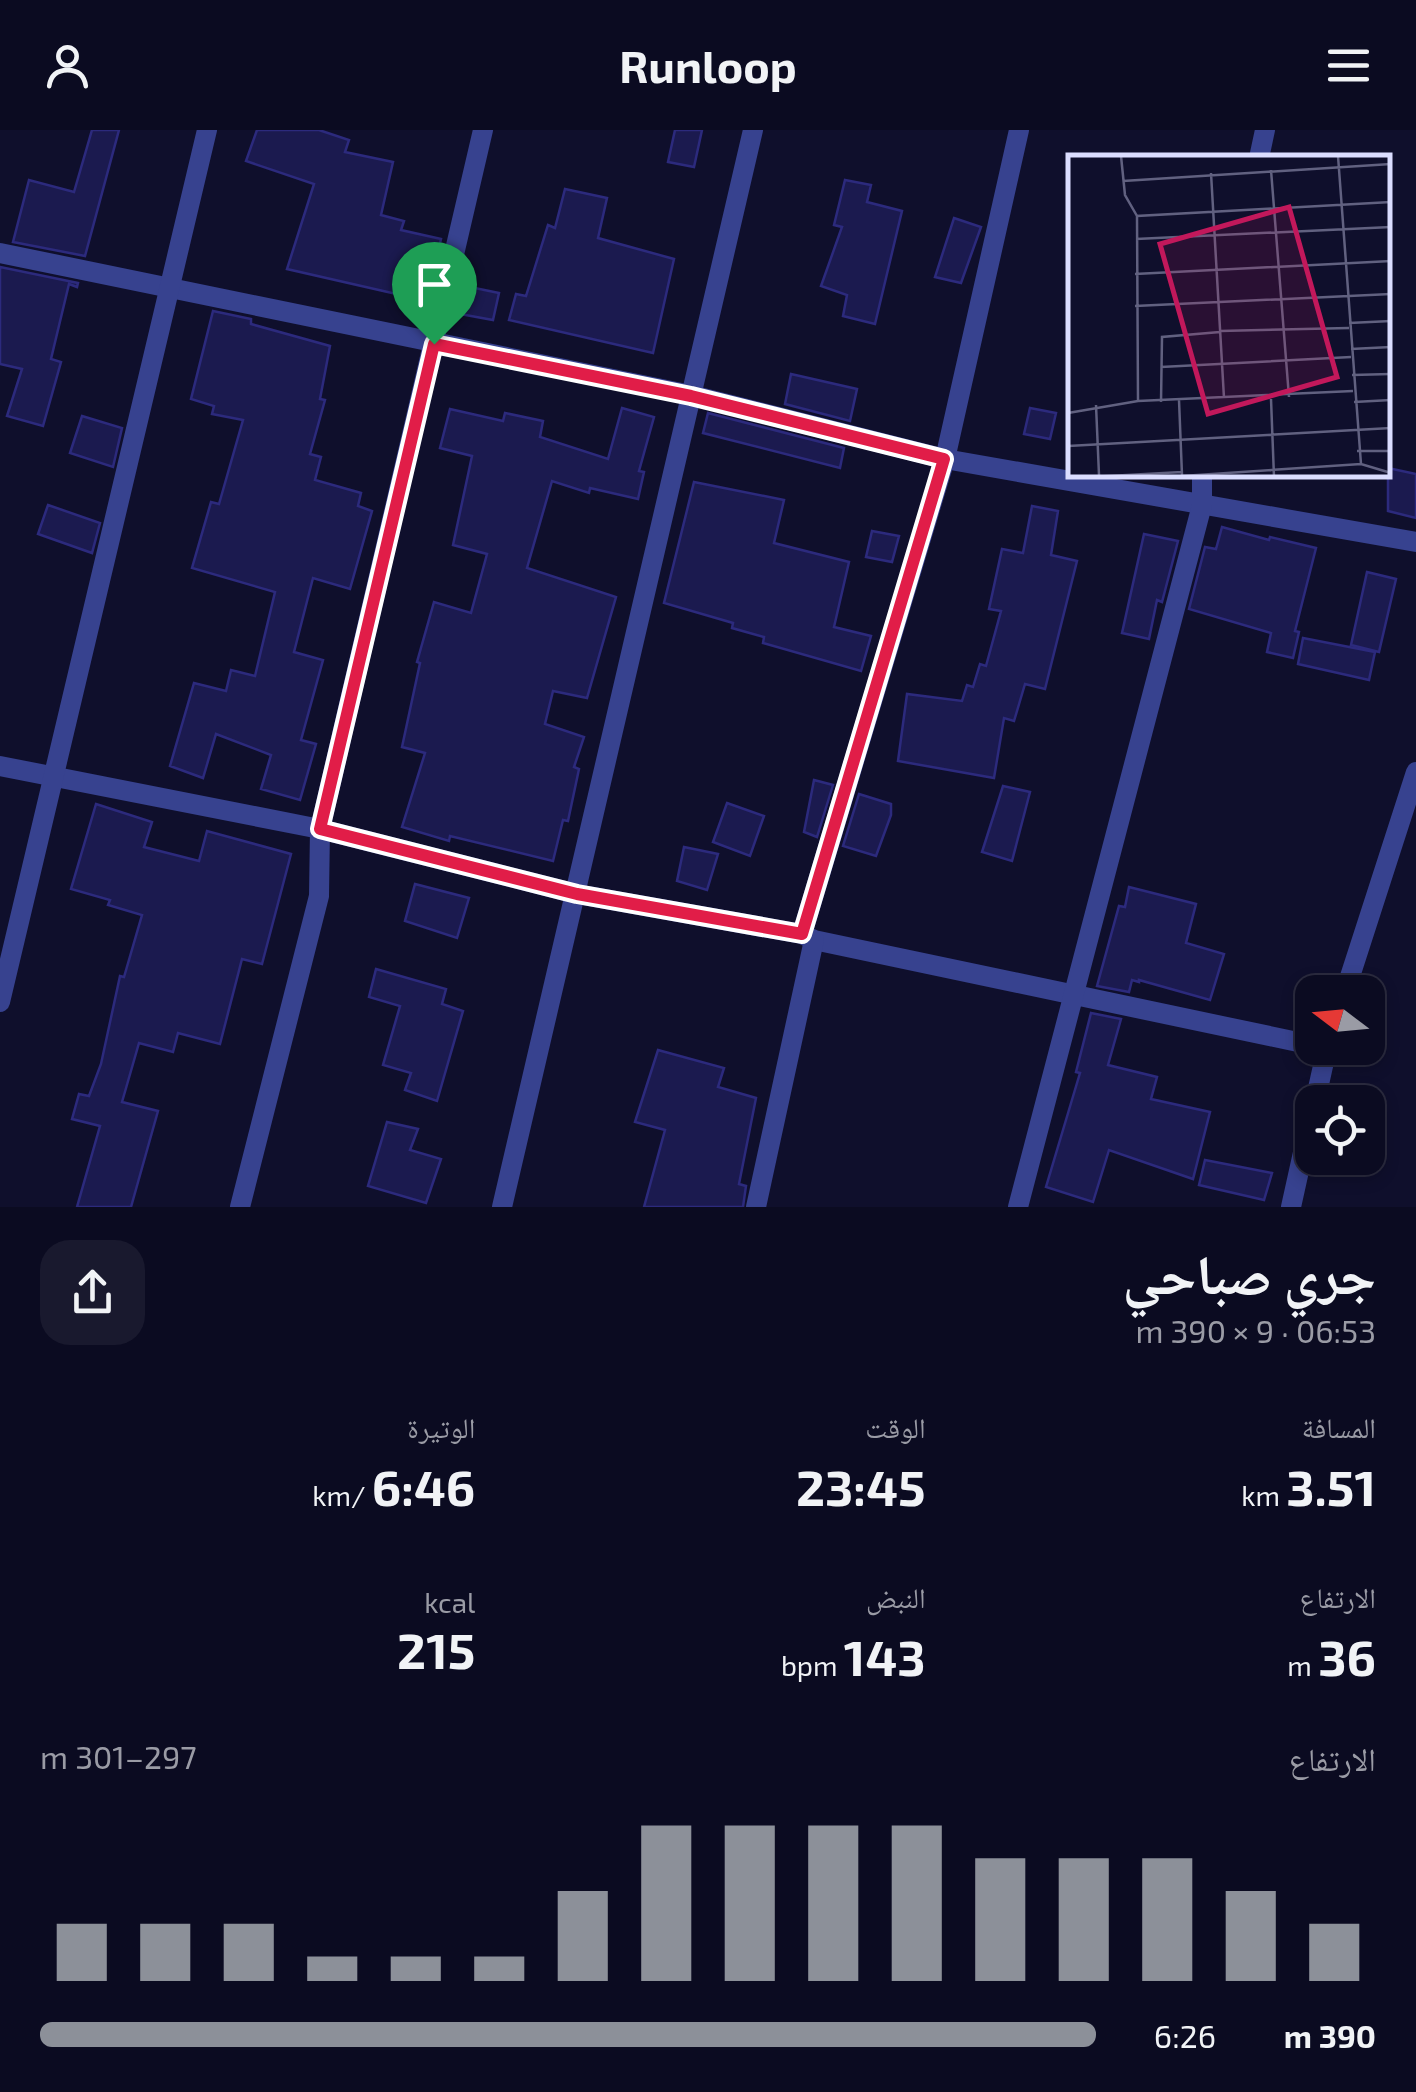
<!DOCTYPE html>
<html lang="ar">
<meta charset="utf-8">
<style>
:root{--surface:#0b0b21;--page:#19192e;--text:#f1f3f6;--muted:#9a9ba5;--line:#2b2b3f;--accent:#8c9099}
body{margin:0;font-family:"Exo 2","Noto Naskh Arabic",sans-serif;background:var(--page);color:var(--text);direction:rtl;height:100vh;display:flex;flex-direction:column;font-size:38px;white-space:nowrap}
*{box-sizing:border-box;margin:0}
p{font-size:32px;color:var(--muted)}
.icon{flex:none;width:55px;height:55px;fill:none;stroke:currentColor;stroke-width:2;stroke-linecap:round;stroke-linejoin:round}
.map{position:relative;height:1077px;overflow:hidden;direction:ltr}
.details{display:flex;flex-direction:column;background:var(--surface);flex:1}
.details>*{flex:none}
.needle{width:65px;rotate:286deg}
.fabs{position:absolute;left:1295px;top:845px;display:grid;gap:20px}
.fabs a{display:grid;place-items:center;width:90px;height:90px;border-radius:20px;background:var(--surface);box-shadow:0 5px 15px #0003,0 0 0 2px var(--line);font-size:50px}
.pin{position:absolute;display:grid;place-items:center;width:85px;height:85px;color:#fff;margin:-102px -42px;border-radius:50% 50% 50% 0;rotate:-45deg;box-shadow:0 0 10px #0007}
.pin .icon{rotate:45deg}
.round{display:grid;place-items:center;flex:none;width:105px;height:105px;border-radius:30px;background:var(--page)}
.head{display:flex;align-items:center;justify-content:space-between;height:170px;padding:0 40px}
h1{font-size:55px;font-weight:700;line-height:75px}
.figures{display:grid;grid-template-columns:repeat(3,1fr);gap:15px;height:170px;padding:10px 40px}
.figures div{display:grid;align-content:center}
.figures b{font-size:50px;font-weight:700}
.figures small{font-size:28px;font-weight:400}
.figures p{font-size:28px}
.chart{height:280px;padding:20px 40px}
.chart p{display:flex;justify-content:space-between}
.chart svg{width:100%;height:180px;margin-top:10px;stroke:var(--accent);stroke-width:6}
ul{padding:0 40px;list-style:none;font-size:32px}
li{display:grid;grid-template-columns:160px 120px 1fr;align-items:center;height:75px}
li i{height:25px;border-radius:12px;background:var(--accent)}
header{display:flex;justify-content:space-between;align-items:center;height:130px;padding:0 40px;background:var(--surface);font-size:45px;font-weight:700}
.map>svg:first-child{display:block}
.building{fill:#1b1a4f;stroke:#2c2a7d;stroke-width:2.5}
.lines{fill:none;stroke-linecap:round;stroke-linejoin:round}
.street{stroke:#37428f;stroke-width:20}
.route-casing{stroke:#fff;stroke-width:20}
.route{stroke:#e11d48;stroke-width:12}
.inset-road{fill:none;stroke:#616180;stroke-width:2.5}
.view{fill:#c2185b;fill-opacity:0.15;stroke:#c2185b;stroke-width:5}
.inset-edge{fill:none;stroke:#dbddff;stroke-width:5}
</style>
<header><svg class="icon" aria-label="menu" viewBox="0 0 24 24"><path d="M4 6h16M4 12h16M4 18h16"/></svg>Runloop<svg class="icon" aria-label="person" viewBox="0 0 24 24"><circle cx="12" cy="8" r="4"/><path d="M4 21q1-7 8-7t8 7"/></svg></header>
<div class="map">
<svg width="1416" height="1077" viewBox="0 0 1416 1077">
<rect width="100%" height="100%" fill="#0f0f2c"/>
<g class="building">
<polygon points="92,0 119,0 85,126 13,112 29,50 74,62"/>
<polygon points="257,0 319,0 349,10 345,22 393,32 381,85 404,91 401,100 441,109 427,171 287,139 314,54 246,31"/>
<polygon points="675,0 702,0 694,37 668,32"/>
<polygon points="845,50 871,55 867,72 902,81 875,194 843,186 847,165 821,156 842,97 834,95"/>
<polygon points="565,59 607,68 598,108 674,129 653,223 509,190 516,164 526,166 548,95 555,98"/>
<polygon points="954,88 981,97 961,153 935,147"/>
<polygon points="0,137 78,153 77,157 69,154 51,229 61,232 43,296 7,286 22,239 0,234"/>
<polygon points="465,156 499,163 493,190 460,184"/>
<polygon points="213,181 251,189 251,194 330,216 320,269 325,270 310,324 321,327 315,350 361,363 358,376 372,381 350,459 313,448 294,522 323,530 301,610 316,614 300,670 261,659 271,625 216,604 203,648 170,636 194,553 226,561 231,540 255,546 275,462 192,438 211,372 219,374 243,290 212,284 214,276 191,269"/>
<polygon points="791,244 857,259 850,291 785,274"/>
<polygon points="622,278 654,287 639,341 644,342 638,369 590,358 589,363 552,351 527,438 616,467 587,568 553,561 545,594 584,607 574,637 579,639 568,691 563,690 553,731 450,706 449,711 402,697 425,623 402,617 420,533 417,532 434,472 471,483 487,424 453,415 472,326 440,318 450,279 503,291 505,283 543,291 540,307 608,329"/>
<polygon points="1030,278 1056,283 1050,309 1024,304"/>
<polygon points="708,283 844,318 840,338 703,303"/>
<polygon points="82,286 122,298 113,337 70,323"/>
<polygon points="1388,338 1416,344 1416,388 1388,381"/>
<polygon points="694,352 784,370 774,413 849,432 834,497 871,506 861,541 763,513 764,507 732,498 733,493 664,473"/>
<polygon points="48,375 100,393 92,423 38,404"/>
<polygon points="1032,376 1058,381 1051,425 1077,431 1045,559 1025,554 1014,591 1004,588 994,648 898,631 907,564 962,571 967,555 973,557 980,534 986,536 1001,481 989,479 1002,419 1023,423"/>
<polygon points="1222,397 1269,410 1270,407 1316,418 1295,501 1299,502 1293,528 1267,522 1271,503 1189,479 1205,417 1216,419"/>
<polygon points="872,401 899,406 892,432 866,427"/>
<polygon points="1144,404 1178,411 1162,472 1157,470 1149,509 1122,503"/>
<polygon points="1367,442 1396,449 1379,522 1351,515"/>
<polygon points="1303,508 1375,522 1369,550 1298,534"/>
<polygon points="814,650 833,655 817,707 804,702"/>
<polygon points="1003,656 1030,662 1012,731 982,722"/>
<polygon points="859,664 891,674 891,685 876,726 843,716"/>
<polygon points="727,673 764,686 750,726 713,712"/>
<polygon points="96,674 152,692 144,717 199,731 207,701 291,724 262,834 242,829 220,914 178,903 173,922 139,913 122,972 158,981 131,1077 77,1077 100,996 72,989 79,964 89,966 101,934 120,846 124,847 142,785 108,775 110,770 71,759"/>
<polygon points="684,717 718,724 707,760 677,751"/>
<polygon points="415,754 469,768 457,808 405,791"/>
<polygon points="1129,757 1196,774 1186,813 1224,824 1210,870 1139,850 1139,852 1132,850 1129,862 1097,856 1119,776 1125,777"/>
<polygon points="376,839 446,859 442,874 463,881 437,971 405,960 411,943 383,935 400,876 369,867"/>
<polygon points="1091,883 1121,889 1108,935 1157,947 1151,969 1210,982 1193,1049 1109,1020 1093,1072 1046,1057 1080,943 1076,942"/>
<polygon points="658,920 724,938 718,957 756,968 739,1054 746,1056 743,1077 644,1077 665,1000 635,992"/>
<polygon points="387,992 418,999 410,1020 441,1029 426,1073 368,1056"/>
<polygon points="1205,1030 1272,1043 1264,1070 1199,1055"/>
</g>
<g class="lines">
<g class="street">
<polyline points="1259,28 1265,0"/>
<polyline points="0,123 691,265 945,329 1416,412"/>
<polyline points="0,636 320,699 577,764 802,804 814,810 1312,915"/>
<polyline points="802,804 945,329 1019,0"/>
<polyline points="1345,862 1416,642"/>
<polyline points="0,872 207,0"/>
<polyline points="1315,972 1327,918"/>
<polyline points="240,1077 319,766 320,699 483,0"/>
<polyline points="502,1077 753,0"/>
<polyline points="756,1077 814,810"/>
<polyline points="1018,1077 1202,375 1202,345"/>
<polyline points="1291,1077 1312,982"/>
</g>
</g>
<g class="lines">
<g class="route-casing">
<polygon id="route" points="434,214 691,266 944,329 802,804 577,764 320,699"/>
</g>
<use href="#route" class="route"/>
</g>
<g transform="translate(1068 25)">
<rect width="322" height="322" fill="#0f0f2c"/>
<path class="inset-road" d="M53 1 57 40 69 61M270 1 293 309M203 15 221 242M143 18 156 243M55 26 323 9M68 84 323 72M67 119 323 106M67 151 323 139M281 168 323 166M152 176 281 173M283 194 323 192M93 212 283 202M284 220 323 219M203 244 206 322M111 245 114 320M70 246 69 61 323 47M93 247 94 182 152 177M286 247 323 245M28 250 31 320M0 258 70 246 285 236M0 291 323 273M289 296H323M114 321 293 309 323 318M22 322 114 317"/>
<path class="view" d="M221 52 269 222 140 259 92 89Z"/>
<rect width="322" height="322" class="inset-edge"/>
</g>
</svg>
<div class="fabs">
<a><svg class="needle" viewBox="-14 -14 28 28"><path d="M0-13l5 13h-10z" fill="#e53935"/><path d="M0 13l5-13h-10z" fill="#9a9ba5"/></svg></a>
<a><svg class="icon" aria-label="locate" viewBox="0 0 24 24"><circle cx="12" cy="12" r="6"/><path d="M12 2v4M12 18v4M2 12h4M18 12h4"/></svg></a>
</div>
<div class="pin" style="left:434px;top:214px;background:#1e9e55"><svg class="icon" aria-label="arrive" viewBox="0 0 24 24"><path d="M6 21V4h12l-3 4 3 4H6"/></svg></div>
</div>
<section class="details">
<div class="head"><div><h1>جري صباحي</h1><p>06:53 · 9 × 390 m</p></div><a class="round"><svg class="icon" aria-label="share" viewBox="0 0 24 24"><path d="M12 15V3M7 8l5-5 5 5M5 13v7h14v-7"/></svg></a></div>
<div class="figures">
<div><p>المسافة</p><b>3.51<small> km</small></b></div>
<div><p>الوقت</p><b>23:45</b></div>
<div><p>الوتيرة</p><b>6:46<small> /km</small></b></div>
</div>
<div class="figures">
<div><p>الارتفاع</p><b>36<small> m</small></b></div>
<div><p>النبض</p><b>143<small> bpm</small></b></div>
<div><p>kcal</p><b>215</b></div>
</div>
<div class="chart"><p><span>الارتفاع</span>297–301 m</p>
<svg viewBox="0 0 160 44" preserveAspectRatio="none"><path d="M5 44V30M15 44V30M25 44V30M35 44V38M45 44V38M55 44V38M65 44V22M75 44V6M85 44V6M95 44V6M105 44V6M115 44V14M125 44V14M135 44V14M145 44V22M155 44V30"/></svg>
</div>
<ul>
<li><b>390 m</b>6:26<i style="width:100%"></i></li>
</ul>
</section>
